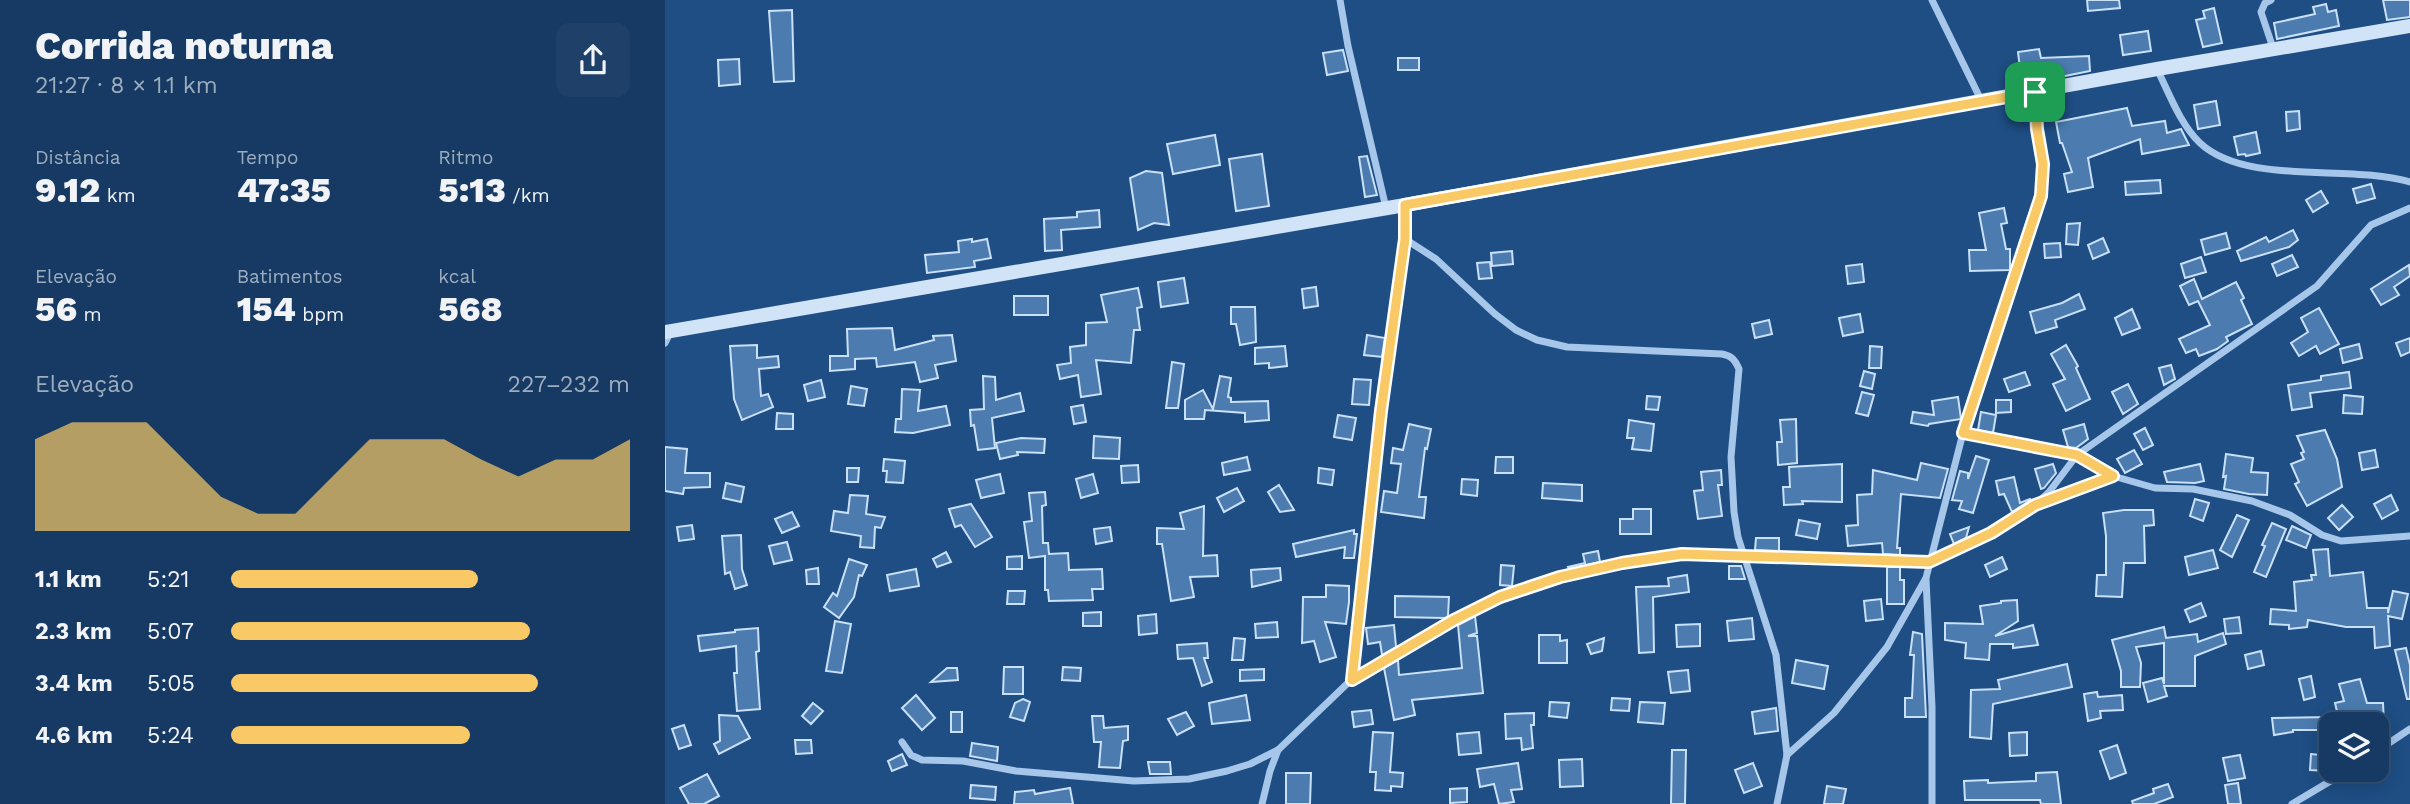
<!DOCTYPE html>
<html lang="pt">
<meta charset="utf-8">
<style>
:root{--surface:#163a63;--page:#1f4169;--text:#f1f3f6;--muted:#9eadbe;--line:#355478;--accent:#f9c965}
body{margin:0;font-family:"Work Sans",sans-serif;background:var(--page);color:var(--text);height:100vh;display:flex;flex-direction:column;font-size:26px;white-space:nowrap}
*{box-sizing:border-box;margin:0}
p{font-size:23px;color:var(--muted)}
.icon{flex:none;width:38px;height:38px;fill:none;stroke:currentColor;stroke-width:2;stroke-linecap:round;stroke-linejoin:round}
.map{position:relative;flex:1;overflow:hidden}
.panel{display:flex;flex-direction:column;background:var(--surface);width:665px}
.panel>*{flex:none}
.controls{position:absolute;left:1654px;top:712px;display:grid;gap:14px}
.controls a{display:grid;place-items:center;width:70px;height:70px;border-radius:14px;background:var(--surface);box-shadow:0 4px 18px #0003,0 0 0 2px var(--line);font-size:35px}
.pin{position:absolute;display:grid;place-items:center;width:60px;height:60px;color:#fff;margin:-30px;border-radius:14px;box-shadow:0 4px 10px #0006}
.round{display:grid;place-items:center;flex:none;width:74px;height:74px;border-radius:14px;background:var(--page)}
.summary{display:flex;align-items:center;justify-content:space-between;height:119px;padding:0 35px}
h1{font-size:38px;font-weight:800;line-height:52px}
.figures{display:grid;grid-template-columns:repeat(3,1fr);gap:10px;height:119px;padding:7px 35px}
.figures div{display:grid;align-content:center}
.figures b{font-size:35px;font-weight:800}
.figures small{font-size:19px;font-weight:400}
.figures p{font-size:19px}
.chart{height:196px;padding:14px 35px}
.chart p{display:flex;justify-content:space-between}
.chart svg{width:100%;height:126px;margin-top:7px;fill:var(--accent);opacity:.7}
ul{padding:0 35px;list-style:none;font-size:23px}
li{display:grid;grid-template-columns:112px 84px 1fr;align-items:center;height:52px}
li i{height:18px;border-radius:9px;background:var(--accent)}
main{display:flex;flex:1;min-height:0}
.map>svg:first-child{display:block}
.building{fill:#4b7baf;stroke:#cae0f7;stroke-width:2}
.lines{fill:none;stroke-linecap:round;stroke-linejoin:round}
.street{stroke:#a6c6ea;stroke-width:7}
.secondary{stroke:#d1e3f7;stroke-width:14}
.route-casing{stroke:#fff;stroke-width:14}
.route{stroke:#f9c965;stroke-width:9}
</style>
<main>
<section class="panel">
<div class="summary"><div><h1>Corrida noturna</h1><p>21:27 · 8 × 1.1 km</p></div><a class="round"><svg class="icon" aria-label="share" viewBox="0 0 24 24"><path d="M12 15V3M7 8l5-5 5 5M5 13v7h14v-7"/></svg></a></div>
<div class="figures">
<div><p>Distância</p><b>9.12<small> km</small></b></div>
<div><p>Tempo</p><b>47:35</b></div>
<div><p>Ritmo</p><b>5:13<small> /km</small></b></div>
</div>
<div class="figures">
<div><p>Elevação</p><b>56<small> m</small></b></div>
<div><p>Batimentos</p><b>154<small> bpm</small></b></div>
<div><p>kcal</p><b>568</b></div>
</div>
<div class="chart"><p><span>Elevação</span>227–232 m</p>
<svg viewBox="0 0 160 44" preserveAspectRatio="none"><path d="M0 44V12L10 6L20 6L30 6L40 19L50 32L60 38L70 38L80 25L90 12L100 12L110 12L120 19L130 25L140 19L150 19L160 12V44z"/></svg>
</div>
<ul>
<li><b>1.1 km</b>5:21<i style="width:62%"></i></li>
<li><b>2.3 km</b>5:07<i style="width:75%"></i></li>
<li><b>3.4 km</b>5:05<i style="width:77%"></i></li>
<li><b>4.6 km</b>5:24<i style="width:60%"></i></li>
</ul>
</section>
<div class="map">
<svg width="1745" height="804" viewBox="0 0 1745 804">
<rect width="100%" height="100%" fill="#1e4e84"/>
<g class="building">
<polygon points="1422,0 1454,0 1455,8 1423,11"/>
<polygon points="1718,0 1745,0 1745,17 1722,20"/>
<polygon points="1661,4 1663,12 1671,10 1674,26 1612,39 1609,23 1650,14 1648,7"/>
<polygon points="1549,8 1557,43 1538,47 1531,20 1540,18 1538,11"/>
<polygon points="127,10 129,81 109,82 104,11"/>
<polygon points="1483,31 1486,51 1458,55 1455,35"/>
<polygon points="1374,49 1376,58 1424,56 1425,71 1395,77 1394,70 1356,76 1353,52"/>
<polygon points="678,50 683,71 662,75 658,53"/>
<rect x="733" y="58" width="21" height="12"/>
<polygon points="74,59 75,84 54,86 53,60"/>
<polygon points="1551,101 1555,125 1533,129 1529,105"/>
<polygon points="1462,108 1467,126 1500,121 1502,133 1516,129 1524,145 1477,154 1475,139 1423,158 1428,187 1403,192 1399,174 1407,172 1397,143 1395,143 1391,122"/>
<polygon points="1634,111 1635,129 1622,131 1621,112"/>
<polygon points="1591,132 1595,153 1581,156 1580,154 1573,155 1569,137"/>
<polygon points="550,135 555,165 508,174 502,144"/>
<polygon points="597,154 604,206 571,211 564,159"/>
<polygon points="702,156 712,195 700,197 694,157"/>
<polygon points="481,171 497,173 504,225 489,223 473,230 465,178"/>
<polygon points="1495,180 1496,193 1461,195 1460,182"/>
<polygon points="1706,184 1710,198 1692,203 1688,189"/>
<polygon points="1656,191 1663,203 1648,212 1641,200"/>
<polygon points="1339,208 1342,223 1336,224 1341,249 1345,249 1345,270 1305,271 1304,250 1321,250 1314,213"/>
<polygon points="434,210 435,227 396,230 397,250 380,251 379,219 412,217 412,212"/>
<polygon points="1415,223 1413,245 1401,244 1402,224"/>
<polygon points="1628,230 1633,240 1624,247 1576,261 1572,251 1601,237 1604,242"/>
<polygon points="1561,233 1565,248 1540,255 1536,240"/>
<polygon points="1438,238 1444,252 1428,259 1423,245"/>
<polygon points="307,239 307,242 322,239 326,258 309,261 310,267 262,273 260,255 294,252 293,241"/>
<polygon points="1395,243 1396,257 1380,258 1379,244"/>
<polygon points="847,251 848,264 827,266 826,253"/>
<polygon points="1627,255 1633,267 1612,276 1607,264"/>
<polygon points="1536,257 1541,272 1520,278 1516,264"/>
<polygon points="825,262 827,278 814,279 812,263"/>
<polygon points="1197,264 1199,282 1183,284 1181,266"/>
<polygon points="1744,265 1745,276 1729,287 1734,295 1716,305 1706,289"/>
<polygon points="519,278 523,303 496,307 493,282"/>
<polygon points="1529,279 1537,299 1571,282 1579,298 1576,300 1587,324 1561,337 1563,341 1552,349 1534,356 1531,349 1521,353 1514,339 1545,325 1533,301 1524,305 1515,286"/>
<polygon points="651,287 653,306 639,308 637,289"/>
<polygon points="473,288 477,307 472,308 475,330 469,330 466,363 431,360 436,394 416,397 413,375 395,379 392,365 406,363 405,347 421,345 421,323 442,322 436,295"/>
<polygon points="1414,294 1420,309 1390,320 1392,327 1371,333 1365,312 1397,303"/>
<rect x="349" y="296" width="34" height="19"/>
<polygon points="566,307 590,307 591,342 575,345 571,324 566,324"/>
<polygon points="1654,308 1674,344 1655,354 1651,346 1634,356 1626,343 1643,332 1636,318"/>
<polygon points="1467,309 1475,328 1457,335 1450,318"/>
<polygon points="1195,314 1198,332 1178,336 1174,318"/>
<polygon points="1104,320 1107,334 1090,338 1087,324"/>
<polygon points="227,328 230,350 269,340 268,336 287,335 291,361 270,365 273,378 255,382 250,362 212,367 211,358 190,359 190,369 165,371 165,356 183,356 182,329"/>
<polygon points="702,335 720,338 717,357 699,355"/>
<polygon points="1745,338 1745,352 1736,356 1731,343"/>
<polygon points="1694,344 1697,358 1678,363 1675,349"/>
<polygon points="92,345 92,358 113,356 114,367 94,369 96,396 103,394 108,407 77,420 69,399 65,346"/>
<polygon points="1401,345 1413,366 1411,368 1425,399 1401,411 1388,384 1400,379 1386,354"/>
<polygon points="620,346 622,366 604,368 604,363 590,364 590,348"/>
<polygon points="1205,346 1217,347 1216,368 1204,368"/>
<polygon points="507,362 519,364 513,408 501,408"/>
<polygon points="1506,365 1510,379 1499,385 1494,368"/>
<polygon points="1199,371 1210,374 1207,389 1195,386"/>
<polygon points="1360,372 1365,385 1344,392 1339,379"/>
<polygon points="1684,372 1686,388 1645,393 1647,407 1627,410 1623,385 1656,380 1656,376"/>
<polygon points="318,376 330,377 331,400 355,393 359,411 327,418 330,448 313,450 309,425 306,426 305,410 319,409"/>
<polygon points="555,376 566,378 563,397 566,398 566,402 603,401 604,420 580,422 580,413 540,410 539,419 520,419 520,400 538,390 548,409"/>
<polygon points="689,379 706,380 704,405 687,404"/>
<polygon points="156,380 160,397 143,401 139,385"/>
<polygon points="1463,384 1473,404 1458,414 1447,392"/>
<polygon points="186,386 202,389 199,406 183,404"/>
<polygon points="237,389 255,390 253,411 281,406 285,425 248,433 230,432 231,419 236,419"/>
<polygon points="1197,392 1209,395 1203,416 1191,413"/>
<polygon points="1679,395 1698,397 1697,414 1678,413"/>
<polygon points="982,396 995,397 993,410 981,409"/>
<polygon points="1293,397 1296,419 1264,424 1263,426 1246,423 1248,412 1269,415 1267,401"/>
<polygon points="1331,400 1346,400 1346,412 1331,413"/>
<polygon points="418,405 421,422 409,424 406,407"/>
<polygon points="1316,412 1331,415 1328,433 1313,430"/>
<polygon points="112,413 128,414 128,429 111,429"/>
<polygon points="673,415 691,418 687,440 669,437"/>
<polygon points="1131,419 1132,463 1113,465 1112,442 1117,442 1115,420"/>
<polygon points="964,420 989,424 986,451 967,449 969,438 962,438"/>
<polygon points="744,424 766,429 762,449 760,448 754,497 761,497 759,518 716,512 719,491 732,493 736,464 726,463 728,448 738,450"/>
<polygon points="1419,424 1423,439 1411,448 1403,447 1398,430"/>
<polygon points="1480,428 1488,445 1478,450 1469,434"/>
<polygon points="1660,430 1672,459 1677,487 1642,506 1630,484 1634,482 1626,464 1639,459 1636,453 1639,452 1632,436"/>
<polygon points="429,436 455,438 454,459 428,458"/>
<polygon points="356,438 380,439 379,453 352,452 353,455 335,459 331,443"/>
<polygon points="0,447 22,449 20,473 45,473 45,487 19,488 18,494 0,491"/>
<polygon points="1469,450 1477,464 1460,473 1452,459"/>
<polygon points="1710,450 1713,467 1697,470 1694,453"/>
<polygon points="1561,454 1588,458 1586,472 1603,473 1602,495 1584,494 1559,489 1561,476 1558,477"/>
<polygon points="1311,456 1324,460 1308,513 1294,509 1297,501 1287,500 1295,471 1303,473 1303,479"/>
<polygon points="582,457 585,470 559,475 557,463"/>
<polygon points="831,457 848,457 848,473 830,473"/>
<polygon points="219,459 240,461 238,483 221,482 222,471 218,471"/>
<polygon points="1256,463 1283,469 1275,498 1236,494 1232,548 1235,548 1235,555 1218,554 1217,543 1183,546 1181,526 1193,525 1192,495 1207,494 1208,470 1252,480"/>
<polygon points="1177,464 1177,502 1137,501 1138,504 1119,505 1118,487 1125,487 1124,467"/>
<polygon points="1388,464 1391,473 1379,488 1376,489 1370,469"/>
<polygon points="1535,464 1539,481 1530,483 1502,482 1499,472"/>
<polygon points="473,465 474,482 457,483 456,466"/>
<polygon points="182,468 194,468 193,482 182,482"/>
<polygon points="654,468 669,470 667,485 653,483"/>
<polygon points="1056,470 1057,485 1053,485 1057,516 1033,519 1029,491 1038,490 1036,472"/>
<polygon points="335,474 339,493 316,498 311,480"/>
<polygon points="428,474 433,493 416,498 411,479"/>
<polygon points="1349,477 1355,503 1365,499 1366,500 1347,512 1339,494 1334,495 1331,481"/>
<polygon points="797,479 813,480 812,496 796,494"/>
<polygon points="61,483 79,487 76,502 58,498"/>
<polygon points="878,483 917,485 917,501 877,498"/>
<polygon points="614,485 629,510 615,512 603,492"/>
<polygon points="572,488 579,501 559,512 552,498"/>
<polygon points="380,492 381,505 377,506 378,543 383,543 384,554 403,553 404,570 437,569 438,589 427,589 428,600 384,601 383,590 380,590 380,556 364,558 359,522 367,521 364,493"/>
<polygon points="185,495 203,496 201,514 220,517 216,528 210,527 209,548 195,547 196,536 166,531 169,511 183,513"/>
<polygon points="1726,495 1733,510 1717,519 1709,504"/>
<polygon points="1530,499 1544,503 1538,521 1525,516"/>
<polygon points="306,504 327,537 310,547 296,525 290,527 284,509"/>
<polygon points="1677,505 1688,517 1674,530 1663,518"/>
<polygon points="539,506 538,556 552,555 553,576 525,577 529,597 506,601 497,544 492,544 492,528 519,529 515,513"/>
<polygon points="968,509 986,509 986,534 955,534 955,519 968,519"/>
<polygon points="1459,510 1488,510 1489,525 1479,526 1480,563 1459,563 1457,597 1431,596 1432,575 1441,575 1441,536 1438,513"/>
<polygon points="127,512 134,526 117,533 110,519"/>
<polygon points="1572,515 1584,520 1567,557 1555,550"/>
<polygon points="1134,520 1155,524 1152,539 1131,535"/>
<polygon points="1607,523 1621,529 1601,577 1589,572 1600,546 1597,545"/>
<polygon points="27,525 29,539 14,541 12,527"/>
<polygon points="1627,526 1646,535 1641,548 1621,540"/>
<polygon points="445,527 447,541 431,544 429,529"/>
<polygon points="1304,527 1301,538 1289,544 1285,534"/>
<polygon points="689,530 689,534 692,534 689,558 679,558 680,547 631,557 628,544"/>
<polygon points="76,535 77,569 82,585 70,589 65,572 60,574 57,536"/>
<polygon points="1091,538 1114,538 1114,551 1090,550"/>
<polygon points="122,542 127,560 109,564 104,546"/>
<polygon points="1663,549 1665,576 1698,572 1702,608 1723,608 1723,613 1728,591 1743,594 1737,619 1723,616 1725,646 1710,648 1709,627 1681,627 1643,620 1642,627 1624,629 1624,625 1605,624 1606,609 1631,611 1629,582 1647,580 1646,575 1651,575 1648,550"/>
<polygon points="1548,550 1553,568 1524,575 1520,557"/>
<polygon points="933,551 935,562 904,569 903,567 920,563 918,554"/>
<polygon points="281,552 286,562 272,567 268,559"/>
<polygon points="357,556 357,569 342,569 342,557"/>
<polygon points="1337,557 1342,569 1325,577 1320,565"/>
<polygon points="184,559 202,565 197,576 194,575 189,597 174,618 159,607 168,593 172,596"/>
<polygon points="836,565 849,566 847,586 835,585"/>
<polygon points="1064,566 1076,566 1080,579 1064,579"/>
<polygon points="1222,567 1235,567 1235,580 1239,580 1239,604 1222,604"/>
<polygon points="153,568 154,584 142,584 141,570"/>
<polygon points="615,568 616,580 587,587 586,570"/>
<polygon points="251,569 254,586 225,591 222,575"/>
<polygon points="1022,575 1024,592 988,597 989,652 974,653 971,587 1004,586 1003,578"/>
<polygon points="661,585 684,586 684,602 681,624 660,622 671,657 655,662 649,641 637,643 638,597 661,597"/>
<polygon points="343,591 360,591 359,604 342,604"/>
<polygon points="730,596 784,597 783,616 780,618 730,617"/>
<polygon points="1216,599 1218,619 1201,621 1199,601"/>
<polygon points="1352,600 1353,621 1330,636 1368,625 1373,645 1348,648 1348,644 1325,644 1324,660 1300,658 1301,643 1280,640 1280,623 1318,624 1315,606 1336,603 1336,601"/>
<polygon points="1536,603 1541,616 1525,622 1520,610"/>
<polygon points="436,612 436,626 418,626 418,613"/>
<polygon points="491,614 492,633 474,635 473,616"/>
<polygon points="810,616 812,633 803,636 812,636 818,693 747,700 750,715 729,720 719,668 733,660 734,675 797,668 793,625"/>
<polygon points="1574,617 1576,633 1561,634 1559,619"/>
<polygon points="1087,618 1089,639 1064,641 1062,621"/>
<polygon points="170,621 186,624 177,673 161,671"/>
<polygon points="612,622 613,637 591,638 590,624"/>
<polygon points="1035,624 1035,646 1012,647 1011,625"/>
<polygon points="729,625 731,647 717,655 715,642 703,644 701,628"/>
<polygon points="1499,627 1501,638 1532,634 1533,642 1558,633 1561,644 1530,656 1530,686 1499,686 1502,696 1483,702 1478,683 1497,678 1499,684 1499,643 1471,647 1476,663 1475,687 1456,687 1456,671 1447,640"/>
<polygon points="93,628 94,651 91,652 95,709 72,711 69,673 72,673 71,646 35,651 33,636 70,632 70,630"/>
<polygon points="1248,632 1257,634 1261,717 1240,717 1240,698 1247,698 1249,655 1245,655"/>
<polygon points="874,635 895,635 895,641 902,640 902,663 874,663"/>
<polygon points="569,638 580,639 578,660 567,660"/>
<polygon points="939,638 937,651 926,654 922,644"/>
<polygon points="542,643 543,658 539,658 547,682 537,686 528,658 513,659 512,645"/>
<polygon points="1741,648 1745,665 1745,699 1742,699 1730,650"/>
<polygon points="1596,651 1599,665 1583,669 1580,655"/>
<polygon points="1131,660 1163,666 1159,689 1127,683"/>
<polygon points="1402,664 1407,687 1328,704 1326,739 1305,737 1306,690 1335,689 1333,680"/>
<polygon points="339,667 358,667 358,694 338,694"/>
<polygon points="398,667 416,668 415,681 397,680"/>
<polygon points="282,668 292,668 293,680 266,682"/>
<polygon points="599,669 599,680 575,681 575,670"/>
<polygon points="1023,670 1025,691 1006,693 1003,672"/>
<polygon points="1646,676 1650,697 1639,700 1634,679"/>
<polygon points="1695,679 1702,703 1718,703 1719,724 1692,724 1692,716 1674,720 1670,703 1679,701 1674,684"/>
<polygon points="1432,692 1433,697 1457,695 1458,710 1435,711 1436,718 1423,721 1419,694"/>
<polygon points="251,695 270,718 257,730 237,708"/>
<polygon points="581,695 585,720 547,724 544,703"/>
<polygon points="947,698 965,699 964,711 946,710"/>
<polygon points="358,699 365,702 359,721 345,717 350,703"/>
<polygon points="885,702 904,703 902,718 884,716"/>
<polygon points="975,702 1000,703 998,724 973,722"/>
<polygon points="148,703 158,711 146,724 137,716"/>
<polygon points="1111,708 1113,731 1090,734 1087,712"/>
<polygon points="706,710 708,724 689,727 687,712"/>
<rect x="286" y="712" width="11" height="20"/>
<polygon points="521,712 529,726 512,735 503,719"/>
<polygon points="869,713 869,725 866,725 868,748 857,750 856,738 841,739 840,714"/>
<polygon points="54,715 73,716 85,738 54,754 49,744 55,741"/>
<polygon points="427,716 438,716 439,728 463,726 463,740 458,741 455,768 434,767 436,742 429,742"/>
<polygon points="1665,717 1665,730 1628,730 1628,732 1609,735 1607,718"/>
<polygon points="19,725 26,745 14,749 7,729"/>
<polygon points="708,732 728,733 725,772 738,773 737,787 726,786 726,791 710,790 711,772 705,772"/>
<polygon points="814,732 816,753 794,755 792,734"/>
<polygon points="1362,732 1362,755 1345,756 1344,733"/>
<polygon points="130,740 146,740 147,753 131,754"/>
<polygon points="307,743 333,747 332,761 305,756"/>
<polygon points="1452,745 1461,773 1445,779 1435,751"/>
<polygon points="1007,750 1021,750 1020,804 1006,804"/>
<polygon points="237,754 242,765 227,771 223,761"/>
<polygon points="1646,754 1665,756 1663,771 1645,770"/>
<polygon points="1575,755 1580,778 1563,781 1558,758"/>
<polygon points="917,759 918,786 895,787 894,760"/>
<polygon points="483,762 505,762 506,774 485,774"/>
<polygon points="853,763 857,789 846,790 849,802 834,804 829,784 815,787 812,769"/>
<polygon points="1088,763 1097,786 1079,793 1070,770"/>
<polygon points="1392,772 1396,804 1376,804 1375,800 1300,800 1299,781 1323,780 1323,783 1371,781 1371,773"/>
<polygon points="621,773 646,773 645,804 621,804"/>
<polygon points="42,774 54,796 39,804 24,804 15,788"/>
<polygon points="1573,783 1576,804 1563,804 1560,785"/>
<polygon points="1503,784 1508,797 1489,804 1468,804 1467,801 1489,793 1488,789"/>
<polygon points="306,785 331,787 330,800 305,798"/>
<polygon points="1162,786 1181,789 1178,804 1159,804"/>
<polygon points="405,788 408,804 349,804 350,792 369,790 370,794"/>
<polygon points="802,788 802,802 785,803 785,789"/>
</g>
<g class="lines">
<g class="street">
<polyline points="675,0 683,46 721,208"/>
<polyline points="1267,0 1316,100"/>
<polyline points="1606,0 1600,3 1596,12 1608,48"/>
<path d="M1492 69C1504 93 1515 124 1535 143 1581 186 1685 164 1745 182"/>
<path d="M740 239 771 259 830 314 851 330 872 340 902 347 1057 354C1067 356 1070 360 1074 369L1066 457 1069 512 1073 537 1111 655 1122 755"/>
<polyline points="0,343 6,331"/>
<polyline points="1298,433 1412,455 1448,476 1490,488 1528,489 1587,501 1625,515 1657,535 1676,541 1745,536"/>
<polyline points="1373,504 1448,476"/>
<polyline points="1261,579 1267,707 1267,804"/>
<polyline points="686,680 716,411 740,239 740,205"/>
<polyline points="237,742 246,755 257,760 298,761 351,771 469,781 524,779 562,771 585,764 613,750"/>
<polyline points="1712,751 1745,729"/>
<polyline points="597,804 605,771 613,750 686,680 789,620 835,597 895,577 957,563 1018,554 1264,562 1326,533 1370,505 1384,492 1412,455 1652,286 1706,225 1745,208"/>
<polyline points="1112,804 1122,755 1169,713 1222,647 1261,578 1298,433 1376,196 1378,164 1372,129 1370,92"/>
<polyline points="1627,804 1684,770"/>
</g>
<polyline class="secondary" points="0,332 740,205 1492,69 1745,26"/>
</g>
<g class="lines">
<g class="route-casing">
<polygon id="route" points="1370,92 1372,129 1378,164 1376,196 1298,433 1412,455 1448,476 1370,505 1326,533 1264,562 1017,554 957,563 895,577 835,597 789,620 687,680 716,411 740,239 740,205"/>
</g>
<use href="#route" class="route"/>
</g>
</svg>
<div class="controls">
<a><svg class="icon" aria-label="layers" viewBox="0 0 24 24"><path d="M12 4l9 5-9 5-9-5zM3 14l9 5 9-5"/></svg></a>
</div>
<div class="pin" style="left:1370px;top:92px;background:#1e9e55"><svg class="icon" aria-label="arrive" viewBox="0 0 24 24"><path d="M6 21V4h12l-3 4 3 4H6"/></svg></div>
</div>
</main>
